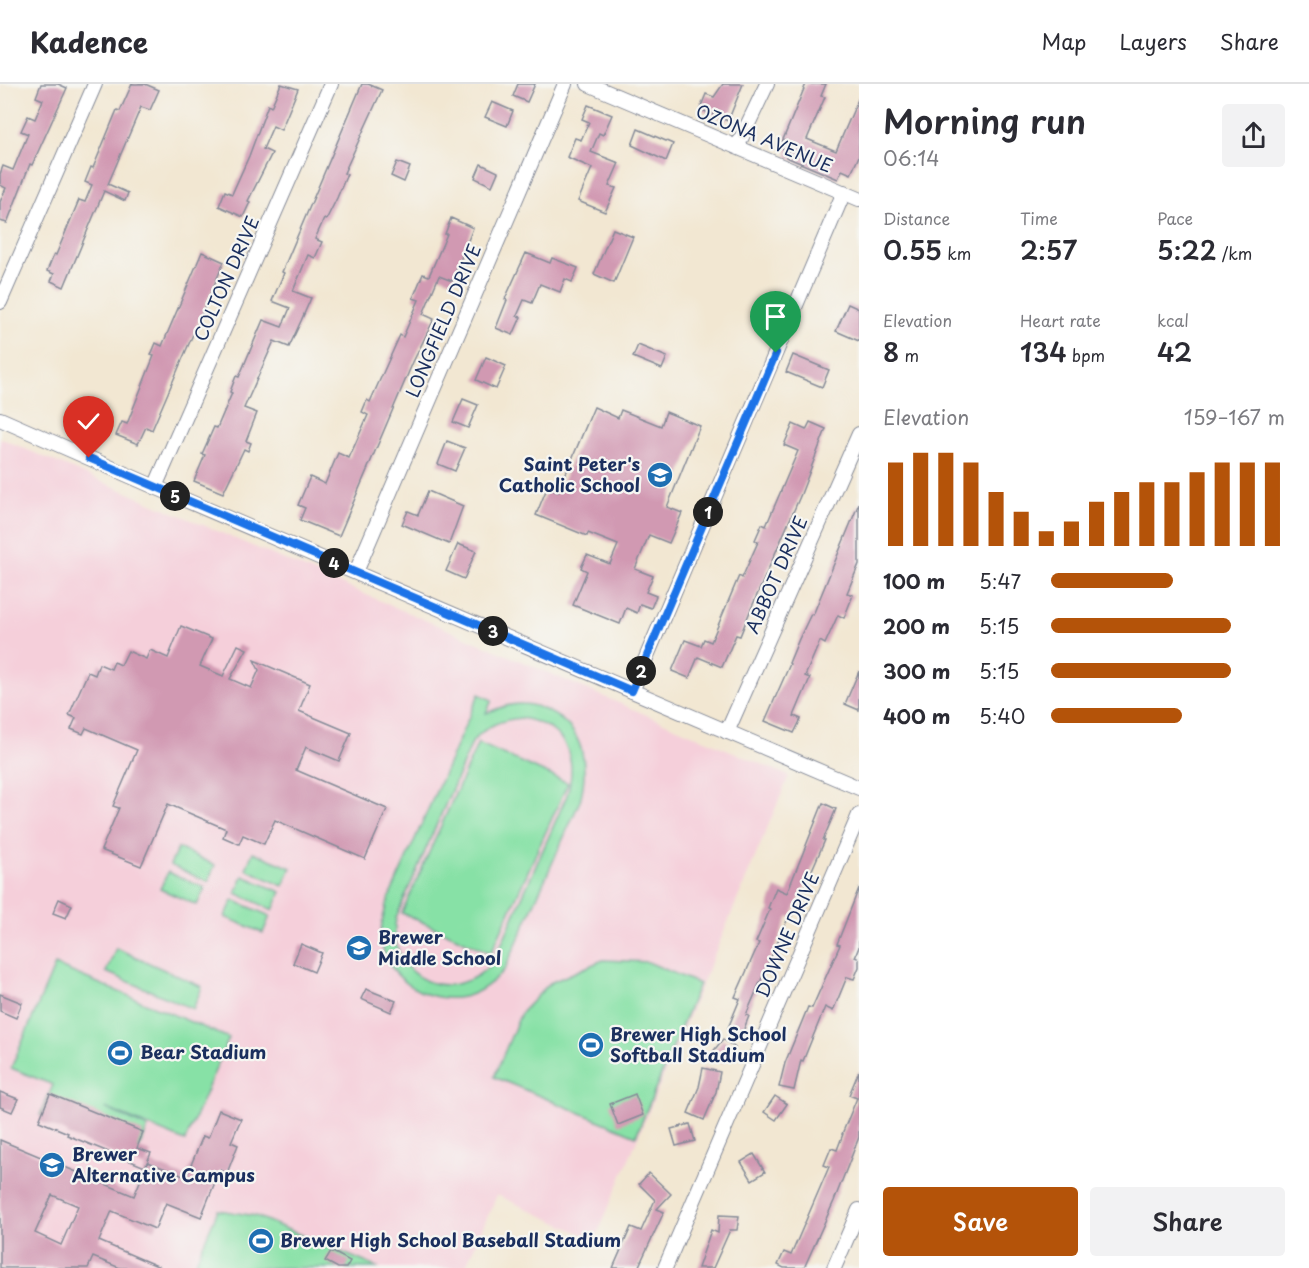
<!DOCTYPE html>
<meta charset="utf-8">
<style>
:root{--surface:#fff;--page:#f2f2f3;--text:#2b2b33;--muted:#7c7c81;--line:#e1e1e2;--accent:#b45309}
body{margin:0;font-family:"Playpen Sans",sans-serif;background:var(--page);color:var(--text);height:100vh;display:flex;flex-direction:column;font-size:22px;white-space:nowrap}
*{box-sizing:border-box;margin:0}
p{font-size:20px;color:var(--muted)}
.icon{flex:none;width:33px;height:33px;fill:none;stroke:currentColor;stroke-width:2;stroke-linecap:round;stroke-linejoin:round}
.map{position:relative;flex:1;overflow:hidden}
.side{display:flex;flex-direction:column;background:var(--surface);width:450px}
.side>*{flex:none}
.pin{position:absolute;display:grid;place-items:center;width:51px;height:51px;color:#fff;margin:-62px -26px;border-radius:50% 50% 50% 0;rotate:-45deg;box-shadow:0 0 6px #0007}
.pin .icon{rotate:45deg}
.km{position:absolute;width:30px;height:30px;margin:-15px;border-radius:50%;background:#222;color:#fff;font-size:16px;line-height:30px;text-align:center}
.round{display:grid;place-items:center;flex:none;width:63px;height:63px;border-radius:6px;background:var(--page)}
.headline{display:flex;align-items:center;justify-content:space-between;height:102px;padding:0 24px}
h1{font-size:33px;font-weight:600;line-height:45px}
.metrics{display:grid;grid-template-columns:repeat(3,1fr);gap:9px;height:102px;padding:6px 24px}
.metrics div{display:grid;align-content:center}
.metrics b{font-size:26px;font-weight:600}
.metrics small{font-size:16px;font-weight:400}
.metrics p{font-size:16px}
.chart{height:168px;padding:12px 24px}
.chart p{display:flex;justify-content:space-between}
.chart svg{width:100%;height:108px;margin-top:6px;stroke:var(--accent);stroke-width:6}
.button{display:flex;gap:12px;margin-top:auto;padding:12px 24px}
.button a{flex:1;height:69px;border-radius:6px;background:var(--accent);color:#fff;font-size:24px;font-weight:600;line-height:69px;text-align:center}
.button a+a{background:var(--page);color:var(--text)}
ul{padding:0 24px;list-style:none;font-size:20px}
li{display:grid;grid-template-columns:96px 72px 1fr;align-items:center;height:45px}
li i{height:15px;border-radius:8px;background:var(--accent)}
header{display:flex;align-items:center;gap:36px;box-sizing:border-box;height:84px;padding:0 30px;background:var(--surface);border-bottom:2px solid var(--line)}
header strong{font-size:28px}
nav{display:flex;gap:33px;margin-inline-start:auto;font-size:21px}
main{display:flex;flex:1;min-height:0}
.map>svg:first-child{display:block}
.built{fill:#f5cfda}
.green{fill:#87e1a6;stroke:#518882;stroke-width:1.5;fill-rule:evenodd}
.building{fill:#d199b2;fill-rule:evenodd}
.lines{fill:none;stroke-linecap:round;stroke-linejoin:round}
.minor-casing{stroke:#868b98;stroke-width:16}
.minor{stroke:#fff;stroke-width:14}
.route-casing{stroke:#fff;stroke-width:12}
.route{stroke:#1a73e8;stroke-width:8}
.labels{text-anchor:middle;stroke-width:4.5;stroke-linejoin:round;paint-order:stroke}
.street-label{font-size:18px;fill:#1b2f5e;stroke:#f6f6f2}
.poi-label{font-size:18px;font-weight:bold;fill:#1b2f5e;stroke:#f6f6f2;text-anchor:start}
</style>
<header>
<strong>Kadence</strong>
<nav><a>Map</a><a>Layers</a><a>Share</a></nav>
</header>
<main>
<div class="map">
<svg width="859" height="1184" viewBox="0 0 859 1184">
<rect width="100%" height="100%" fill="#f6f6f2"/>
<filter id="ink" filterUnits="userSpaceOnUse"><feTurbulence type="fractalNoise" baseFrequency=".0167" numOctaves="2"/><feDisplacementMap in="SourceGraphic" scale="12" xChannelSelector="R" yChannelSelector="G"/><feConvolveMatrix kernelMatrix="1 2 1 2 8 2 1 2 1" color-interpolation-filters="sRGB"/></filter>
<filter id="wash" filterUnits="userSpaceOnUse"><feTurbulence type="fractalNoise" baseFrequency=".008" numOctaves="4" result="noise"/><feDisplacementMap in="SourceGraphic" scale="24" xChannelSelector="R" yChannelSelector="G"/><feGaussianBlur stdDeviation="1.35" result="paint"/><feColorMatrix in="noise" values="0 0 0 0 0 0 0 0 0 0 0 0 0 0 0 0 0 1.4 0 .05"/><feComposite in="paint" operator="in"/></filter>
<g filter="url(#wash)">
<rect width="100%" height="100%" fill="#f2e7d2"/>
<polygon class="built" points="0,354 789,692 595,1156 497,1111 465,1184 0,1184"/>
<g class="green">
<path d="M479 610 492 616 486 629C497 625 510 619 522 620 531 620 542 624 549 628 585 645 589 682 580 717L505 885C493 898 481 909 463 913 425 921 381 891 381 850 381 837 385 825 389 814ZM521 634C564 642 579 670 567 711L494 877C454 924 386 897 396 834L473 657C487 641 501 636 521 634Z"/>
<polygon points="478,659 568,699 491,869 402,829"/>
<polygon points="178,764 215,781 208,798 170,781"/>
<polygon points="253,768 291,784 283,802 246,785"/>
<polygon points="168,788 205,804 197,821 160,805"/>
<polygon points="243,792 281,808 273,826 236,809"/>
<polygon points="233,816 270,832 263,849 225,833"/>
<polygon points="116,864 202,903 193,925 106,888"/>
<polygon points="603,876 648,878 699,900 636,1052 494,993 521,929 550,899"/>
<polygon points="55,881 229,954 185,1057 105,1024 148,1044 135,1073 40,1031 53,1001 11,984"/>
<polygon points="218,1126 256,1132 379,1184 193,1184"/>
</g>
<g id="blocks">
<g class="building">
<polygon points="41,0 58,0 67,4 32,81 30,80 7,139 0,137 0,118 6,104 0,101 0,90 3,82 13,86 28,50 21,47 28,32 35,35 43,16 36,13"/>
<polygon points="132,0 145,0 159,6 150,26 141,23 108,100 128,109 125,117 104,107 64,203 51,197 54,190 47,187 54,170 56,171 79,116 85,118 92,101 85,98 91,83 93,84 117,26 120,27"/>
<polygon points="281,0 298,5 281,46 273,42 263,65 272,69 248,117 250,118 243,133 219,122 225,107 232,110 249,72 268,21 271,23"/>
<polygon points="362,0 368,0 382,6 344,89 347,90 337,114 326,136 324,135 315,155 322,158 315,174 308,171 293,207 311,214 301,237 289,263 274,257 244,324 257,329 246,357 251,359 248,367 244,365 223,409 194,397 205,371 202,370 214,343 217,344 232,309 230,308 236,292 239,293 263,236 282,243 290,224 272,217 284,189 282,188"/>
<polygon points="518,0 535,0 527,18 513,12"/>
<polygon points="723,0 743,0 728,37 700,25 706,10 714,13"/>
<polygon points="806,0 826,0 821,12 825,13 807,55 836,67 859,13 859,72 851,90 842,86 838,95 786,73 788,67 780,63"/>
<polygon points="492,18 513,27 507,42 485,33"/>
<polygon points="588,21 612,31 603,51 599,49 591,68 619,79 609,102 616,104 605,128 578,117 592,84 567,73 575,54 581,56 589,38 582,35"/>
<polygon points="638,45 673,60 666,77 632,61"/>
<polygon points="397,78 410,83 404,98 391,92"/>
<polygon points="481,80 498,88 492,102 475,94"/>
<polygon points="451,134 473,144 452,197 439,192 423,230 434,235 413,278 339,452 300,436 305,424 298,421 310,393 325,400 338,369 349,374 368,331 362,328 367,316 370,318 400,251 403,253 419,216 413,214 423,190 429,192 447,150 445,150"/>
<polygon points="613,145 633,153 614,199 594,190"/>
<polygon points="202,168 224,178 152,346 146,343 138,360 116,351 122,338 127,340 154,272 151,271 156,259 162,262"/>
<polygon points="526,169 550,179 552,174 578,184 572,198 565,195 560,208 540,200 532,219 524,216 517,232 521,233 513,251 496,244 507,216 505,215"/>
<polygon points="848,220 859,225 859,257 836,247"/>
<polygon points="638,261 667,273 662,285 633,273"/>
<polygon points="793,271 829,286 822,303 786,288"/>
<polygon points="486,273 506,282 496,305 476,296"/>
<polygon points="463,315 478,321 468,344 453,338"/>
<polygon points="594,323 618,334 621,326 661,342 666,328 700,342 667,423 682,429 669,459 649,451 635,485 653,492 646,508 656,512 651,524 640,520 637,529 626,524 620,540 573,521 587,487 581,484 587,471 610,480 618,461 588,449 587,452 536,431 547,404 558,408"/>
<polygon points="810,338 826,345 801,410 751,525 740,552 736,551 722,583 698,573 689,594 672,587 685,556 701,562 704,555 711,558 739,492 742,494 758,458 755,456 762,440 766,442 798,367 784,361 793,340 806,346"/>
<polygon points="447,357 465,364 455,387 438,380"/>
<polygon points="428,407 463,422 449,460 402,440 408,427 418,431"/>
<polygon points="859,419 859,480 847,509 853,511 844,534 838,531 825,560 820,557 805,592 810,594 794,632 801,635 794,649 765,637 790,580 789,579 799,555 811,530 813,531"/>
<polygon points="458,460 476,467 464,495 446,487"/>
<polygon points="181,542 212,555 200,582 223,592 238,561 247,565 230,595 251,604 259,586 254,576 310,600 299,627 351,649 339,677 306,663 296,686 387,725 365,775 275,736 264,760 243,751 239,760 223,753 226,745 168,720 141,782 101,766 119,724 113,722 137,666 86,644 83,650 71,645 76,634 69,631 88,588 95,591 99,580 111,585 114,578 121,581 128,567 146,575 150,566 168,574"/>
<polygon points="859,587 859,626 845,620"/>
<polygon points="823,719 836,725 823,756 825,756 791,834 789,832 774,866 746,931 749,932 742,950 728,944 740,915 735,913 759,859 756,858 770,825 768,824 776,804 787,809"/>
<polygon points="859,804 859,863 855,873 859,875 859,883 854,895 847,893 833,927 825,923 803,977 801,976 794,1006 779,1003 785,979 808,923 812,924 840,861 837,860"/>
<polygon points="59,815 72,821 66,834 53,829"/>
<polygon points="301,860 322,869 314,888 293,879"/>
<polygon points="366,905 396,917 391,928 361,915"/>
<polygon points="0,910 22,919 16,934 0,927"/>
<polygon points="723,955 735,964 723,979 711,970"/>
<polygon points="703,984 720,988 716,1008 704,1036 688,1029 699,1003"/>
<polygon points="859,987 859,1053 834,1117 804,1184 784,1184 778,1181 784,1168 791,1171 829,1083 824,1081 831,1064 837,1066 843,1050 842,1050 857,1014 849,1011"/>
<polygon points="0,1008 18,1015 12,1028 0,1023"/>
<polygon points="50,1010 143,1048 137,1064 151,1069 145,1083 67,1051 68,1049 39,1037"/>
<polygon points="635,1010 643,1031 618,1041 610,1020"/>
<polygon points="775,1012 787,1020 776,1036 764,1028"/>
<path d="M219 1026 241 1035 231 1058 238 1061 227 1089 220 1086 201 1133 166 1119 155 1145 112 1127 99 1157 162 1184H120L93 1173 88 1184H0V1056L134 1112 148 1078 186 1093 203 1052 208 1054ZM52 1111 78 1122 61 1161 35 1149Z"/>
<polygon points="690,1040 695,1057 676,1062 671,1045"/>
<polygon points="754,1070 765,1088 752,1096 741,1078"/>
<polygon points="649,1089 671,1110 657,1125 664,1128 638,1184 613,1184 631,1143 641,1147 655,1116 639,1100"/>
<polygon points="719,1131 739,1132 737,1146 730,1146 713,1184 698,1184 711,1146 718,1149"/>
<polygon points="331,1167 350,1177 346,1184 338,1184 325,1177"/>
</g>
</g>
</g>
<g filter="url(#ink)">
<use href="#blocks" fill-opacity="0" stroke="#868b98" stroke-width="1.5"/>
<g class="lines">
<g class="minor-casing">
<g id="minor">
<polyline points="588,0 859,115"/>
<polyline points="737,63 767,0"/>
<polyline points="0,218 95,0"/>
<polyline points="0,335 155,403 859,704"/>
<polyline points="155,403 331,0"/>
<polyline points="356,488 565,0"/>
<polyline points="632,607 844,108"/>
<polyline points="727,648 859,350"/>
<polyline points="665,1184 859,731"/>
<polyline points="834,1184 859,1126"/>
</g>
</g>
<use href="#minor" class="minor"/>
</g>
</g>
<g class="lines" filter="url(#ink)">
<g class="route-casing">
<polyline id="route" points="89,374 632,607 776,269"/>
</g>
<use href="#route" class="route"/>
</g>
<defs>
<g id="school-disc" transform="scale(1.35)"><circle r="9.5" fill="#1f6fb2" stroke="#f6f6f2"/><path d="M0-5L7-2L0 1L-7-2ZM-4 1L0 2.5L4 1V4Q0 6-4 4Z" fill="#fff"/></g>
<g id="stadium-disc" transform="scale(1.35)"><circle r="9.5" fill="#1f6fb2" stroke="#f6f6f2"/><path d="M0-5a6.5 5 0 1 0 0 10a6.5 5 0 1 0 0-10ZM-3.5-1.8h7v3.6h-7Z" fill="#fff"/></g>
</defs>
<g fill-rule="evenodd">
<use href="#school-disc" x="660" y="391"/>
<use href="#school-disc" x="359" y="864"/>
<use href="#stadium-disc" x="591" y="961"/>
<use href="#stadium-disc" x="120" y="969"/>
<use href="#school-disc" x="52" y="1081"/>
<use href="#stadium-disc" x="261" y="1157"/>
</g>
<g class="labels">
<g class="street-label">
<text transform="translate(764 55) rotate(23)" y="6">OZONA AVENUE</text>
<text transform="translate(227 195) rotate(-66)" y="6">COLTON DRIVE</text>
<text transform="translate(444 237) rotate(-67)" y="6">LONGFIELD DRIVE</text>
<text transform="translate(777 491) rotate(-66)" y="6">ABBOT DRIVE</text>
<text transform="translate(788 851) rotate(-67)" y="6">DOWNE DRIVE</text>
</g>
<g class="poi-label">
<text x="640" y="387" text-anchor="end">Saint Peter's<tspan x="640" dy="21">Catholic School</tspan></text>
<text x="378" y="860">Brewer<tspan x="378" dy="21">Middle School</tspan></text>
<text x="610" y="957">Brewer High School<tspan x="610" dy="21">Softball Stadium</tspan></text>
<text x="140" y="975">Bear Stadium</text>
<text x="72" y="1077">Brewer<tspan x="72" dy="21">Alternative Campus</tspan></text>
<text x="280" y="1163">Brewer High School Baseball Stadium</text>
</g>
</g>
</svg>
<div class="pin" style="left:776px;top:269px;background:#1e9e55"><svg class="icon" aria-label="arrive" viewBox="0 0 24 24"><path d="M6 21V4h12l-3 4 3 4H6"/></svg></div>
<div class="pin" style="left:89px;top:374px;background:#d93025"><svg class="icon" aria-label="check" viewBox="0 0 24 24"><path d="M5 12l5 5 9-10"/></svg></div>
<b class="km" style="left:708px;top:428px">1</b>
<b class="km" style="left:641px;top:587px">2</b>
<b class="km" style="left:493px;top:547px">3</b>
<b class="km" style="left:334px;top:479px">4</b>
<b class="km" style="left:175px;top:412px">5</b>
</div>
<section class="side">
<div class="headline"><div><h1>Morning run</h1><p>06:14</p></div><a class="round"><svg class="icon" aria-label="share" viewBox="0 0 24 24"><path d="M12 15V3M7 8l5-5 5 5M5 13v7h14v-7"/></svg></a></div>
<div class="metrics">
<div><p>Distance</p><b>0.55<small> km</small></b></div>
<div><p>Time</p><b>2:57</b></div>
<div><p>Pace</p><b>5:22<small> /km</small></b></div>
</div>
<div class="metrics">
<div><p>Elevation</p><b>8<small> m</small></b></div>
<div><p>Heart rate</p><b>134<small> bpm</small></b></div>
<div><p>kcal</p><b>42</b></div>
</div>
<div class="chart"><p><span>Elevation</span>159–167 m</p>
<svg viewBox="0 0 160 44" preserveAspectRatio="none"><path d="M5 44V10M15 44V6M25 44V6M35 44V10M45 44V22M55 44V30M65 44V38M75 44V34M85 44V26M95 44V22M105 44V18M115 44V18M125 44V14M135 44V10M145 44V10M155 44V10"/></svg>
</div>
<ul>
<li><b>100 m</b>5:47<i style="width:52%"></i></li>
<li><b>200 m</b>5:15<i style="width:77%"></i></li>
<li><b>300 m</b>5:15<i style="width:77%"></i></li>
<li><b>400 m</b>5:40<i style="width:56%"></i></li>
</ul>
<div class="button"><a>Save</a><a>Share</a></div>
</section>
</main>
